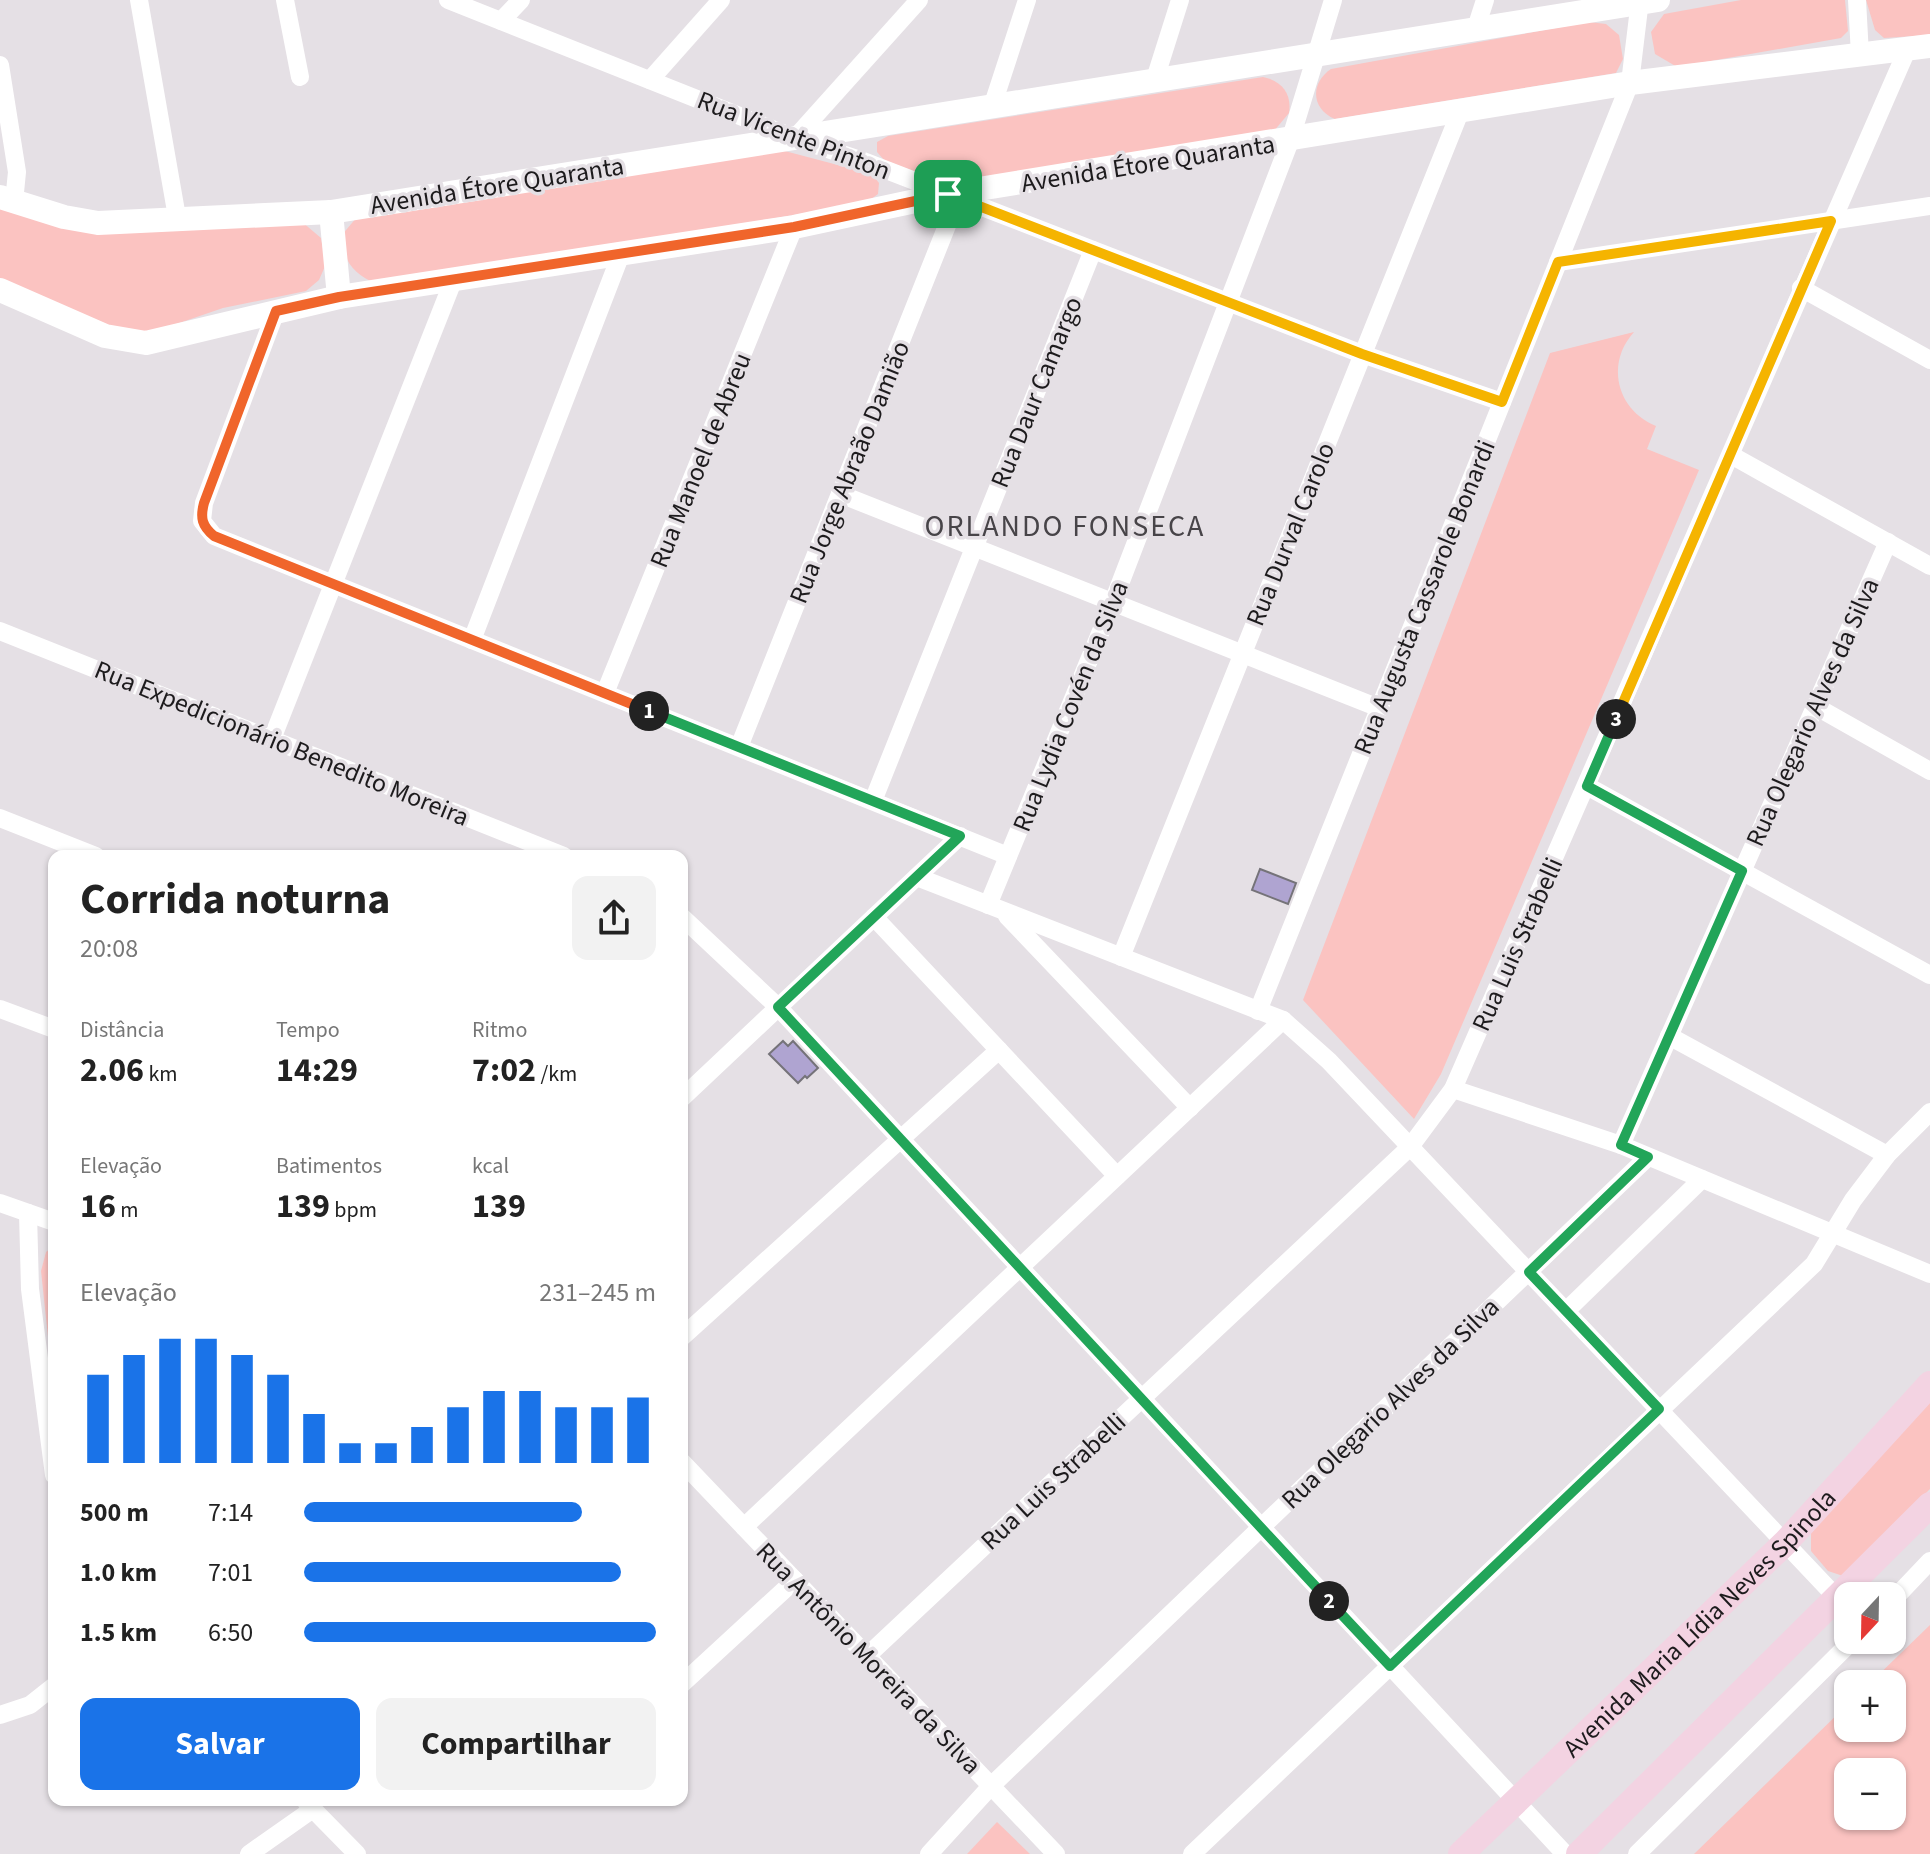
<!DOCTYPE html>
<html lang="pt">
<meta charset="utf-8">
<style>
:root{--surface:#fff;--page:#f2f2f2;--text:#222;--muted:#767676;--accent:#1a73e8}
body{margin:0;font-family:"Source Sans 3",sans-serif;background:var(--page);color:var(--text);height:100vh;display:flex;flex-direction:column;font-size:30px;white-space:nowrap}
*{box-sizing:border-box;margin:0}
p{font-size:26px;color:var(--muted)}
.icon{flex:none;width:44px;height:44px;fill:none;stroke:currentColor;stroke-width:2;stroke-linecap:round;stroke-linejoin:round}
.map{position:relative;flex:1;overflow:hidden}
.details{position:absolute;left:48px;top:850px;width:640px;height:956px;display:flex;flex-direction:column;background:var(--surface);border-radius:16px;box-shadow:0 2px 6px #0004}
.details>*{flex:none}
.needle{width:52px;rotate:202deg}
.fabs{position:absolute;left:1834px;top:1582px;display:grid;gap:16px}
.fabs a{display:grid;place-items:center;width:72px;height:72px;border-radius:16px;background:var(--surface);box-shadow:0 2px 6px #0004;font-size:40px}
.pin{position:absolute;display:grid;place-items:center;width:68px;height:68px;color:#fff;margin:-34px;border-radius:16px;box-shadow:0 4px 12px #0006}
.km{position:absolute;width:40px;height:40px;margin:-20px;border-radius:50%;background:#222;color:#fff;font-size:22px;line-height:40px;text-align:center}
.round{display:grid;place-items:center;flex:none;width:84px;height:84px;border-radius:16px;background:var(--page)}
.headline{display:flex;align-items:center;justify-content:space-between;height:136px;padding:0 32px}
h1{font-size:44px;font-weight:700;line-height:60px}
.metrics{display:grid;grid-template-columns:repeat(3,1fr);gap:12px;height:136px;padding:8px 32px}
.metrics div{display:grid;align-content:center}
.metrics b{font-size:34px;font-weight:700}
.metrics small{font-size:22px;font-weight:400}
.metrics p{font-size:22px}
.chart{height:224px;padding:16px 32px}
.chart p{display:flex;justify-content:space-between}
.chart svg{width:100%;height:144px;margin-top:8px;stroke:var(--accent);stroke-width:6}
.action{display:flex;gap:16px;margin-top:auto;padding:16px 32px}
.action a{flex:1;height:92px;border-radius:16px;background:var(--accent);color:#fff;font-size:32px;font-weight:700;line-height:92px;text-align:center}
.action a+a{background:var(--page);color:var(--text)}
ul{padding:0 32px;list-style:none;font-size:26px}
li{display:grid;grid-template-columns:128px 96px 1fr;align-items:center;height:60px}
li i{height:20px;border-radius:10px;background:var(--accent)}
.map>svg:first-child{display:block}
.green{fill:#fbc3c1;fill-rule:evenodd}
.building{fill:#afa4d1;stroke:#757379;stroke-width:2}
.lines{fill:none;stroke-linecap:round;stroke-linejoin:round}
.minor{stroke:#fff;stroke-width:18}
.tertiary{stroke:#fff;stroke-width:24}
.secondary{stroke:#f3d3e2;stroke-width:26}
.split-1-casing{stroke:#fff;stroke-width:16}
.split-2-casing{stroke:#fff;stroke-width:16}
.split-3-casing{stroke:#fff;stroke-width:16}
.split-4-casing{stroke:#fff;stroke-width:16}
.split-1{stroke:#f0652b;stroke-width:10}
.split-2{stroke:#22a559;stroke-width:10}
.split-3{stroke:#22a559;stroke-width:10}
.split-4{stroke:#f5b400;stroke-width:10}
.labels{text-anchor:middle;stroke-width:7;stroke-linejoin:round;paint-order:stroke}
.street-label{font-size:26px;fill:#1d1b1d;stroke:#e5e0e5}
.quarter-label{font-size:30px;letter-spacing:2px;fill:#474448;stroke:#e5e0e5}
</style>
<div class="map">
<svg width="1930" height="1854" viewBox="0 0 1930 1854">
<rect width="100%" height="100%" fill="#e5e0e5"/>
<g class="green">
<polygon points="1741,0 1845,0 1848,31 1841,38 1677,67 1655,54 1651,32 1664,14"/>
<polygon points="1866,0 1930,0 1930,35 1884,38 1875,30"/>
<path d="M1589 22 1606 24 1619 35 1623 59 1616 73 1335 119C1311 109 1310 83 1331 69Z"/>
<path d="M1263 77C1282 81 1292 94 1289 113L1274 131 948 184 884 160 877 152V142L888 136Z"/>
<path d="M781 150 872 174 879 183 878 194 866 203 377 284C353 274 344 262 341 236L357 217Z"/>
<polygon points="0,205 34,218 301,221 321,238 326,264 319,280 306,291 223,308 153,332 119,329 0,282"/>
<path d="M1634 332C1605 364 1617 410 1656 426L1647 449 1699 470 1441 1074 1414 1119 1303 1000 1550 353Z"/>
<polygon points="54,1246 54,1393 41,1271 46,1252"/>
<polygon points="1930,1397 1930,1489 1843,1576 1828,1571 1811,1551 1811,1533"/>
<path d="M1930 1625V1854H1694L1848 1704V1728H1892V1684H1869ZM1848 1772H1892V1816H1848Z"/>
<polygon points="997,1822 1030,1854 967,1854"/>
</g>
<g class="building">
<polygon points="1260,869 1296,883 1288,904 1252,890"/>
<polygon points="783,1041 788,1046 793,1041 818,1068 807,1078 805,1076 798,1083 769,1054"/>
</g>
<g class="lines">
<g class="minor">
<polyline points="139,0 177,217"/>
<polyline points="285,0 300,77"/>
<polyline points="448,0 795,138 863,161 1362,354 1502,402"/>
<polyline points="1857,0 1860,55"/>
<polyline points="501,21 521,0"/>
<polyline points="1475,31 1485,0"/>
<polyline points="0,65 17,172 14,202"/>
<polyline points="1155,79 1180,0"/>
<polyline points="650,80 721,0"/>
<polyline points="993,104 1027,0"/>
<polyline points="795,138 919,0"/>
<polyline points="1558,262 1930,206"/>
<polyline points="1801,288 1930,360"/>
<polyline points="276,311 204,503 202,521 214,536 1008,856"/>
<polyline points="1731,455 1930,566"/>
<polyline points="840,494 1379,708"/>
<polyline points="0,631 564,856"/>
<polyline points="472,640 621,254"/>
<polyline points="605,693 794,227"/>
<polyline points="1815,706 1930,771"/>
<polyline points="272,739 453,281"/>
<polyline points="739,747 958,198"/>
<polyline points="1587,786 1930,975"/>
<polyline points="873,801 1093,250"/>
<polyline points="0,818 96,856"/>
<polyline points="917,877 1283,1020 1329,1061 1838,1599"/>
<polyline points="988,905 1113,602 1290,141 1333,0"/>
<polyline points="1007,916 1190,1108"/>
<polyline points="682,917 778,1007 1565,1854"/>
<polyline points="874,917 1117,1176"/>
<polyline points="1121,957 1460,112"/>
<polyline points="0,1009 54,1029"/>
<polyline points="1258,1011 1630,83 1640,0"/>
<polyline points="1669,1036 1887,1155"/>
<polyline points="1453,1089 1621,1145 1930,1274"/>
<polyline points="682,1098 960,836"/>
<polyline points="1621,1145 1888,542"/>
<polyline points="0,1203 54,1222"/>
<polyline points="28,1213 30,1289 54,1475"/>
<polyline points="1566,1311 1702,1179"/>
<polyline points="682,1337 999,1050"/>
<polyline points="682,1462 1056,1854"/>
<polyline points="744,1527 1283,1020"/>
<polyline points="1892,1601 1930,1561"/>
<polyline points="867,1656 1410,1147 1453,1089 1907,50"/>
<polyline points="682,1684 795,1580"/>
<polyline points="0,1715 30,1705 54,1686"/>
<polyline points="306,1802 357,1854"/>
<polyline points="249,1854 313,1809"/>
<polyline points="929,1854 991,1786 1648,1157"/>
<polyline points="1192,1854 1814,1264 1853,1200 1887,1155 1930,1112"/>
<polyline points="1637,1854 1853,1640"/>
</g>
<g class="tertiary">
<polyline points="0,197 64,217 98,223 331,212 1658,0"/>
<polyline points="331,212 339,297"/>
<polyline points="0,290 105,336 146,343 339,297 794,227 948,194 1630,83 1930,46"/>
</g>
<g class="secondary">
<path id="s1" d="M1461 1854 1785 1543 1930 1384"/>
<polyline points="1579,1854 1930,1505"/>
</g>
</g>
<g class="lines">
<g class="split-1-casing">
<path id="split-1" d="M649 711 214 536C202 526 200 518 204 503L276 311 339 297 794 227 948 194"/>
</g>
<g class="split-2-casing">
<polyline id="split-2" points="649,711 960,836 778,1007 1329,1601"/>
</g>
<g class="split-3-casing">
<polyline id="split-3" points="1329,1601 1390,1666 1659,1409 1529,1272 1648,1157 1621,1145 1742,871 1587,786 1616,719"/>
</g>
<g class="split-4-casing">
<polyline id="split-4" points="948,194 1362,354 1502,402 1558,262 1831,221 1616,719"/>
</g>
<use href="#split-1" class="split-1"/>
<use href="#split-2" class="split-2"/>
<use href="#split-3" class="split-3"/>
<use href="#split-4" class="split-4"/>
</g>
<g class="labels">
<g class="street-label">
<text transform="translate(794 135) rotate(21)" y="9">Rua Vicente Pinton</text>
<text transform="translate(1148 163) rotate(-9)" y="9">Avenida Étore Quaranta</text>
<text transform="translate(497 185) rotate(-9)" y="9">Avenida Étore Quaranta</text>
<text transform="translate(1036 392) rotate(-68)" y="9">Rua Daur Camargo</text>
<text transform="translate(700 460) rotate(-68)" y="9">Rua Manoel de Abreu</text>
<text transform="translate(849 472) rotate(-68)" y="9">Rua Jorge Abraão Damião</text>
<text transform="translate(1290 534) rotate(-68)" y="9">Rua Durval Carolo</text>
<text transform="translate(1424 597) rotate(-68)" y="9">Rua Augusta Cassarole Bonardi</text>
<text transform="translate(1070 706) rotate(-68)" y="9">Rua Lydia Covén da Silva</text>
<text transform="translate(1812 712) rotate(-66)" y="9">Rua Olegario Alves da Silva</text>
<text transform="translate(282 743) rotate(22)" y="9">Rua Expedicionário Benedito Moreira</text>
<text transform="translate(1517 944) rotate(-66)" y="9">Rua Luis Strabelli</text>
<text transform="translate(1390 1403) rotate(-44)" y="9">Rua Olegario Alves da Silva</text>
<text transform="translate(1053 1481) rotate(-43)" y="9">Rua Luis Strabelli</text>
<text dy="9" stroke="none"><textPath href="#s1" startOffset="332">Avenida Maria Lídia Neves Spinola</textPath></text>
<text transform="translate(869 1658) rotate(46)" y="9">Rua Antônio Moreira da Silva</text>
</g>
<g class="quarter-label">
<text x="1065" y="536">ORLANDO FONSECA</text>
</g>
</g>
</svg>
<div class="fabs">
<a><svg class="needle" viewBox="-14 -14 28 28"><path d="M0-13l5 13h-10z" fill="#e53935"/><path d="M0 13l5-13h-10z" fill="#767676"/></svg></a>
<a>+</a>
<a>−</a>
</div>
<div class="pin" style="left:948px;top:194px;background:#1e9e55"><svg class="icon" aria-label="arrive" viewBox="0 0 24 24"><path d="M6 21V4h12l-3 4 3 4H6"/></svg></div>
<b class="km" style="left:649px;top:711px">1</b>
<b class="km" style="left:1329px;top:1601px">2</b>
<b class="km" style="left:1616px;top:719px">3</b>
<section class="details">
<div class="headline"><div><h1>Corrida noturna</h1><p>20:08</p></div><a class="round"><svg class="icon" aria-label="share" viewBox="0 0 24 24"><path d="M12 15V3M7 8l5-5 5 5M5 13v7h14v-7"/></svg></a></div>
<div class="metrics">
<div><p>Distância</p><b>2.06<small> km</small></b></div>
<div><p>Tempo</p><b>14:29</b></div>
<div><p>Ritmo</p><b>7:02<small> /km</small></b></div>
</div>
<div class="metrics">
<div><p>Elevação</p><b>16<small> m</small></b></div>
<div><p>Batimentos</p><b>139<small> bpm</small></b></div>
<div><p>kcal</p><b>139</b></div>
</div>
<div class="chart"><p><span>Elevação</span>231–245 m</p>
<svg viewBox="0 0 160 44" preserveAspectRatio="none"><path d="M5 44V17M15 44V11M25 44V6M35 44V6M45 44V11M55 44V17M65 44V29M75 44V38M85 44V38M95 44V33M105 44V27M115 44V22M125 44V22M135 44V27M145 44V27M155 44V24"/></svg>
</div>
<ul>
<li><b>500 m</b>7:14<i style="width:79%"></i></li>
<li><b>1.0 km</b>7:01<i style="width:90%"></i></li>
<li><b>1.5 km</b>6:50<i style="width:100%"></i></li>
</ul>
<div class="action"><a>Salvar</a><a>Compartilhar</a></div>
</section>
</div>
